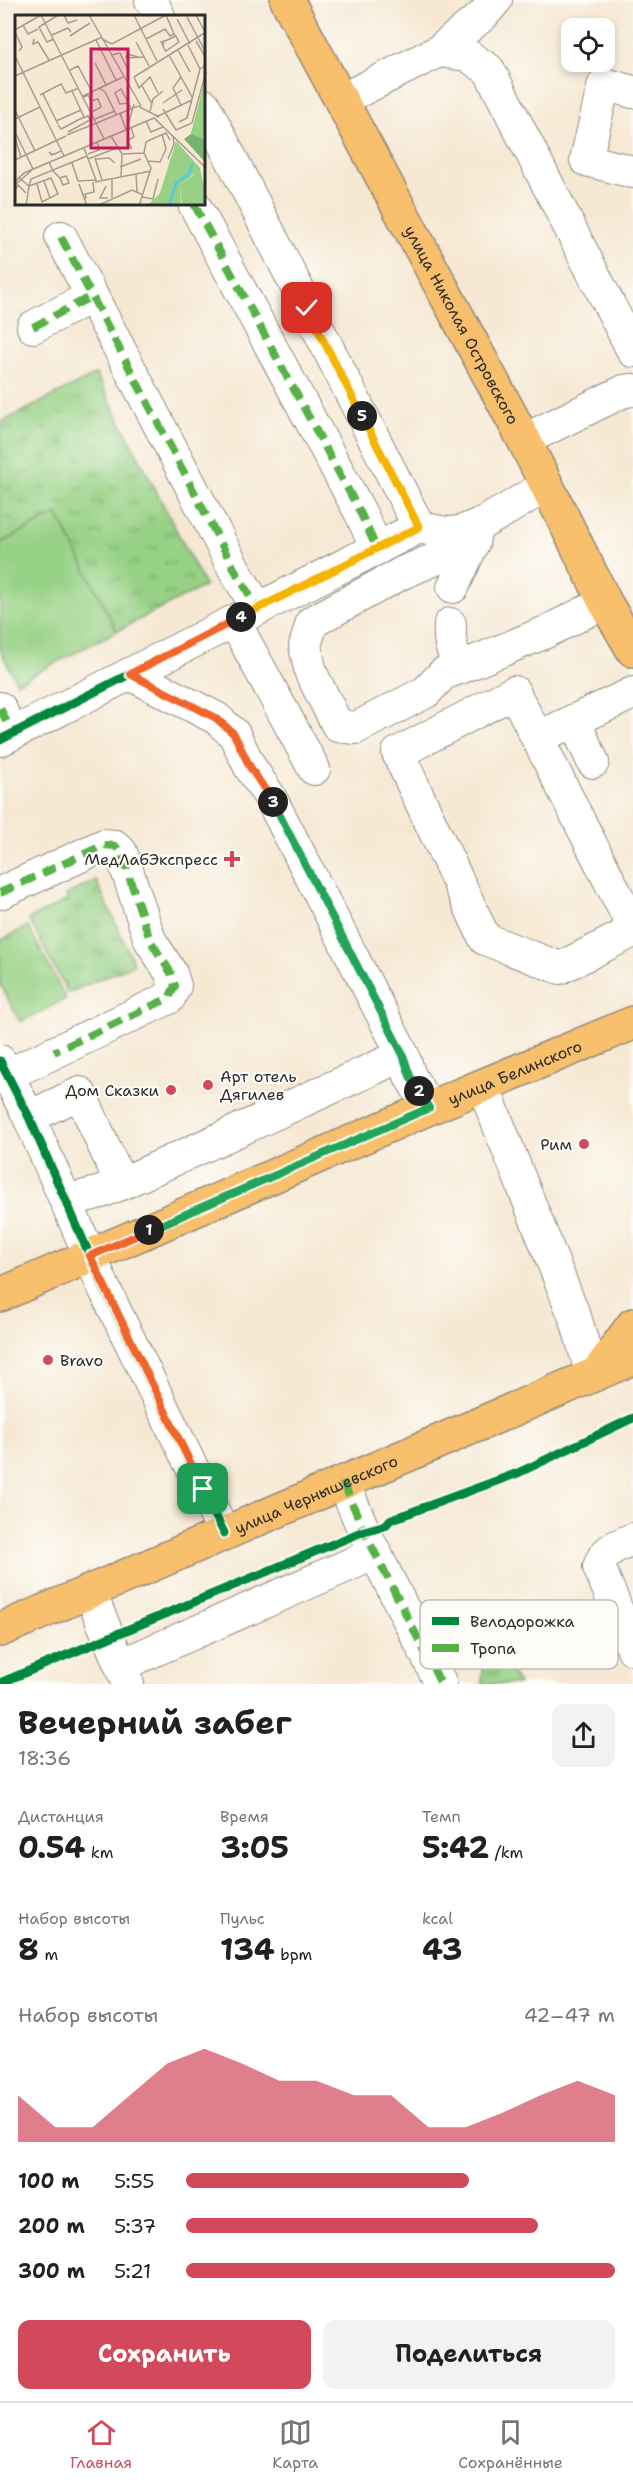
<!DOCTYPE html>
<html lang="ru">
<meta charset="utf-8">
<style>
:root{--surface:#fff;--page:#f2f2f2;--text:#202124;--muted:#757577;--line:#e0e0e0;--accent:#d1495b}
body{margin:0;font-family:"Shantell Sans",sans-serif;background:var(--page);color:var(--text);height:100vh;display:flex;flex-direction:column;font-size:22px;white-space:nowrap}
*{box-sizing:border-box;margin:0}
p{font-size:20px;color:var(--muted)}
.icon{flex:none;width:33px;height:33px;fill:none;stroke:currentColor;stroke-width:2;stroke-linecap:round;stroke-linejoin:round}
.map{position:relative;height:1684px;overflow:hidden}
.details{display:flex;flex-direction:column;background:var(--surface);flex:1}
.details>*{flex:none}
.fabs{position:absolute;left:561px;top:18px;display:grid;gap:12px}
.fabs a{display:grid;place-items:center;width:54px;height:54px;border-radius:12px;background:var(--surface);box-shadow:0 3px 9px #0003;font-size:30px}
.pin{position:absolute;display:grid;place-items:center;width:51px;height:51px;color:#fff;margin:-26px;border-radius:12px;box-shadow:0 3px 9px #0006}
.km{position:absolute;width:30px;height:30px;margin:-15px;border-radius:50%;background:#222;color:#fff;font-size:16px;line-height:30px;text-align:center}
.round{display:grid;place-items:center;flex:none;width:63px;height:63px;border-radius:12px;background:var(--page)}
.summary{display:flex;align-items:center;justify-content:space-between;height:102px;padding:0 18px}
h1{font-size:33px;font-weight:700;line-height:45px}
.figures{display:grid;grid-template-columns:repeat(3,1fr);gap:9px;height:102px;padding:6px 18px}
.figures div{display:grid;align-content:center}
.figures b{font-size:30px;font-weight:700}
.figures small{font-size:16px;font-weight:400}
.figures p{font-size:16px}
.chart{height:168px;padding:12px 18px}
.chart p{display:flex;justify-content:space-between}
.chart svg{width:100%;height:108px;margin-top:6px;fill:var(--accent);opacity:.7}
.primary-button{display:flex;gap:12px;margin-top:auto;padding:12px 18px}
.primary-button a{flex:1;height:69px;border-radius:12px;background:var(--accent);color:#fff;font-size:24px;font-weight:700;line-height:69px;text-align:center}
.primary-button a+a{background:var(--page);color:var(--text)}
ul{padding:0 18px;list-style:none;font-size:20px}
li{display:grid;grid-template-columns:96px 72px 1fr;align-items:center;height:45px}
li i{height:15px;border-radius:8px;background:var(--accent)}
.tab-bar{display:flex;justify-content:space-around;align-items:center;height:84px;border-top:2px solid var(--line);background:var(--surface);font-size:16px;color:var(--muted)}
.tab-bar a{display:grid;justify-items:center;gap:3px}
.tab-bar .selected{color:var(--accent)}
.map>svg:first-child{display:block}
.grass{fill:url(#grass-tufts);stroke:#617e58;stroke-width:1.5}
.pitch{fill:#97d185;stroke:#617e58;stroke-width:1.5}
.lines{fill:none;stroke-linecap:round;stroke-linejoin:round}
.minor-casing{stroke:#908a7f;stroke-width:34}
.major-casing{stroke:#908a7f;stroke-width:36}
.minor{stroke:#fff;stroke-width:32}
.major{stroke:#f8bf6c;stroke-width:33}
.quiet{stroke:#56b246;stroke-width:8;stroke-dasharray:15 8;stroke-linecap:butt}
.cycleway-casing{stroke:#fdfcf7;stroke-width:13}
.cycleway{stroke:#00873e;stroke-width:9}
.split-1-casing{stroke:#fff;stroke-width:12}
.split-2-casing{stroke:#fff;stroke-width:12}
.split-3-casing{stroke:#fff;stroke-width:12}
.split-4-casing{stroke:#fff;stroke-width:12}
.split-5-casing{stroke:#fff;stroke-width:12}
.split-6-casing{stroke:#fff;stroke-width:12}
.split-1{stroke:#f0652b;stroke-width:8}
.split-2{stroke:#22a559;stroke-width:8}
.split-3{stroke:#22a559;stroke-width:8}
.split-4{stroke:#f0652b;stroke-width:8}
.split-5{stroke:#f5b400;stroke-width:8}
.split-6{stroke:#f5b400;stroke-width:8}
.poi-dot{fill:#d1495b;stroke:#fdfcf7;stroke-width:2}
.labels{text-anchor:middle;stroke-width:4.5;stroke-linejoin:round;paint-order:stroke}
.street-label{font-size:16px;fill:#2b2b2b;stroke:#fdfcf7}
.poi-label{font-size:16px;fill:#2b2b2b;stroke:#fdfcf7;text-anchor:end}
.inset-river{fill:none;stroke:#5dc8d7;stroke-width:3}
.inset-road{fill:none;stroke:#a59c90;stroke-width:1.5}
.view{fill:#c2185b;fill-opacity:0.15;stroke:#c2185b;stroke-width:3}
.inset-edge{fill:none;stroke:#2b2b2b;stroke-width:3}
.key{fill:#fdfcf7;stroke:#bebdba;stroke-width:1.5}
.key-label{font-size:16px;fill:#2b2b2b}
</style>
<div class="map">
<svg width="633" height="1684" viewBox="0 0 633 1684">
<defs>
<pattern id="grass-tufts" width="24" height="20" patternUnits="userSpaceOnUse" patternTransform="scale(1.5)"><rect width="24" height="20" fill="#97d185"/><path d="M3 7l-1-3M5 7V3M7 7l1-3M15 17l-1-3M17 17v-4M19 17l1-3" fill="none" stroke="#7baa6d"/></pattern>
</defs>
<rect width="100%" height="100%" fill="#fdfcf7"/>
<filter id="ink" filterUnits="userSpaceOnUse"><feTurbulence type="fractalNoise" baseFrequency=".0167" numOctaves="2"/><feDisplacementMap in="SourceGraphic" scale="12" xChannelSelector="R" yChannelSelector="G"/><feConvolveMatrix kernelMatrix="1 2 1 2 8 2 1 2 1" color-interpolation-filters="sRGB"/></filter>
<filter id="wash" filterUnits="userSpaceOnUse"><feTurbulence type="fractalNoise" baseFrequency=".008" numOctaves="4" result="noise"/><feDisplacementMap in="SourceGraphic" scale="24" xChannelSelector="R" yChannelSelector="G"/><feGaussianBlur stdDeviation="1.35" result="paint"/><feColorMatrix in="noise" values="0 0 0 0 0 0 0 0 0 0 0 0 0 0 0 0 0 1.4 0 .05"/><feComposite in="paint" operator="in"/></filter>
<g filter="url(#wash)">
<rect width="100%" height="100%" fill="#f6e8d3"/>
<g class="grass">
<polygon points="96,374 205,586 117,631 57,514 0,543 0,423"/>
<polygon points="96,880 134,964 68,993 29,919 68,900 66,895"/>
<polygon points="484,1658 510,1671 519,1684 482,1684"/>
</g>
<g class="pitch">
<polygon points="57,514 117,631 17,683 0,650 0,543"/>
<polygon points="28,926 66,999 20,1022 0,983 0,941"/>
</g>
</g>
<g filter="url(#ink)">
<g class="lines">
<g class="minor-casing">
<g id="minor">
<polyline points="151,0 159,16"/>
<polyline points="439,51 482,16 496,0"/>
<polyline points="633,92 604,84 586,160 633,172"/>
<polyline points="341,100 439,51 467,55 489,70 633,351"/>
<polyline points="204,105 419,527"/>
<polyline points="194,204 360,512 377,549"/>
<polyline points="61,237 237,574 258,609"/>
<polyline points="33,327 92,296"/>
<polyline points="524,440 624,391 633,390"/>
<polyline points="453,587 473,543"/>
<polyline points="234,621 314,769"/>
<path d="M450 624C449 642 451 652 462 667L546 632 605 602"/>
<polyline points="462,667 443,674 426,692 356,728 338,726 311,673 305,646 312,622 402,573 473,543 475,532"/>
<polyline points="130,674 216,718 234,734 250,767 270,797 403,1055 410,1076 429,1108"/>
<polyline points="0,708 12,733"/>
<polyline points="574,720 593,762"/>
<polyline points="537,738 633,693"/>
<path d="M0 740 419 527C429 529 440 533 451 533 477 532 522 498 547 486"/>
<polyline points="0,893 104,845 115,846 121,852 150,940 171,973 175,986 169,998 7,1075"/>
<polyline points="633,927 514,692 398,753 485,939 560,968 633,931"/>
<polyline points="0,1061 29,1117 104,1288 224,1533"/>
<polyline points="483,1086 576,1320 592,1375"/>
<polyline points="29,1117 80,1093 121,1184"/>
<polyline points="66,1201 101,1192 121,1184 403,1055"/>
<polyline points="343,1482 364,1531 441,1684"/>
<path d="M633 1539C617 1546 604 1549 599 1567L633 1649"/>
<polyline points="90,1592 128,1684"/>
<polyline points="121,1665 376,1553"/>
</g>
</g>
<g class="major-casing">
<g id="major">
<path id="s1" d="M287 0 524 440 605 602 633 650"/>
<path id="s2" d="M0 1295 429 1108 633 1023"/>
<polyline points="598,1372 633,1325"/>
<path id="s3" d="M0 1630 633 1358"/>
</g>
</g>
<use href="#minor" class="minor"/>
<use href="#major" class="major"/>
<g class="quiet">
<polyline points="194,204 360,512 377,549"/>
<polyline points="61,237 237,574 258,609"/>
<polyline points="33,327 92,296"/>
<polyline points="130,674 203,710 216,718 234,734 250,767 270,797 350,951"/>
<polyline points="0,708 12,733"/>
<polyline points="0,893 104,845 115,846 121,852 150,940 171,973 175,986 169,998 54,1052"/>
<polyline points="343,1482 364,1531 441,1684"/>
</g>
<g class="cycleway-casing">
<g id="cycleway">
<polyline points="0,740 419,527"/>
<polyline points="0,1061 29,1117 104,1288 224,1533"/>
<polyline points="0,1683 364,1531 386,1525 390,1520 518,1473 633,1418"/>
</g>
</g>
<use href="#cycleway" class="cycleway"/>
</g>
</g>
<g class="lines" filter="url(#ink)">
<g class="split-1-casing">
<polyline id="split-1" points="149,1230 90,1256 203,1489"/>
</g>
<g class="split-2-casing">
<polyline id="split-2" points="149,1230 429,1108 419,1091"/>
</g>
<g class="split-3-casing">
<polyline id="split-3" points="273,802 403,1055 410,1076 419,1091"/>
</g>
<g class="split-4-casing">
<polyline id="split-4" points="241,617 130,674 216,718 234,734 250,767 273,802"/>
</g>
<g class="split-5-casing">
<polyline id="split-5" points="241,617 419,527 362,416"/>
</g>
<g class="split-6-casing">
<polyline id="split-6" points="307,308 362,416"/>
</g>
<use href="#split-1" class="split-1"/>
<use href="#split-2" class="split-2"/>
<use href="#split-3" class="split-3"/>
<use href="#split-4" class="split-4"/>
<use href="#split-5" class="split-5"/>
<use href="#split-6" class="split-6"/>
</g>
<g class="poi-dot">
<path d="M229 850h6v6h6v6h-6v6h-6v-6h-6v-6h6z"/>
<circle cx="208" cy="1085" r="6"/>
<circle cx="171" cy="1090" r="6"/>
<circle cx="584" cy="1144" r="6"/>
<circle cx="48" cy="1360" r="6"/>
</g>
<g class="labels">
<g class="street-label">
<text dy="6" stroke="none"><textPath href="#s1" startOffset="369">улица Николая Островского</textPath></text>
<text dy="6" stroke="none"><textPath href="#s2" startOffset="561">улица Белинского</textPath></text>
<text dy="6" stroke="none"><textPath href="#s3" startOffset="344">улица Чернышевского</textPath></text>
</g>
<g class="poi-label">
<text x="218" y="865">МедЛабЭкспресс</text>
<text x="220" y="1082" text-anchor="start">Арт отель<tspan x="220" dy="18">Дягилев</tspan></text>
<text x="159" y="1096">Дом Сказки</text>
<text x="572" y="1150">Рим</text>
<text x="60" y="1366" text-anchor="start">Bravo</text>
</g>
</g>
<g transform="translate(15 15)">
<rect width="190" height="190" fill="#f6e8d3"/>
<path d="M161 126 185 153 190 177 179 159 165 170 166 190H133L145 178Z" fill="#97d185"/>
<path d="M190 67V147L169 124 176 119Z" fill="#79b372"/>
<path d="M190 64V125L176 119ZM180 159 190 177V186L186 190H167L165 170Z" fill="#97d185"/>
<path class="inset-river" d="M154 191 161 168 173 160 178 148"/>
<path class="inset-road" d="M26 0 89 124M49 0 53 8 62 5M74 0 126 91M119 0 142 46M151 0 160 21M181 0 190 17M172 2 191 38M162 4 175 29M8 10 13 19 23 14M0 15 26 0M0 17 7 32 4 36M37 20 53 13 56 17M55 21 75 8M19 24 18 29 23 27 34 45M39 24 32 27 24 12 43 0M87 24 97 29 151 0M131 24 150 14 155 21 159 19M81 25 101 65M150 26 161 21 164 27 151 36M181 26 191 43M121 27 134 51M173 30 185 54M148 31 149 26 146 27 151 37M163 35 175 57M96 40 105 38 114 57M154 40 177 82M0 41 49 141M123 42 112 39 111 43 129 42M80 48 91 70M55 55 63 51 77 77M0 61 87 22M119 62 191 17M119 62 124 73 135 62 143 78M127 71 137 89M84 73 90 77 101 99M57 76 69 102M28 79 43 109M25 80 46 69 51 78 64 73M68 81 108 62M69 82 73 80 76 86 83 84 86 92 77 97M114 88 105 89 100 78 106 74 116 93M148 88 167 75M166 90 158 73 166 62M148 94 161 115 177 108 191 57M0 95 20 136M135 96 138 84 148 76M105 98 111 115M141 102 177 85M0 104 25 92M80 104 100 96M41 106 66 95M131 106 136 117 148 112M164 107 172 103 185 54 191 50M43 110 46 114 65 104M116 112 119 122 112 126 117 134M112 114 119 89M0 117 18 154 0 170M53 117 75 105 73 101 65 104M52 120 123 91 144 102M96 121 107 139 129 138M0 123 6 142M129 138 131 127 137 124 151 118 155 125M73 139 84 135 82 127M38 140 34 137 37 140 46 136M80 143 87 165M73 144 102 133M81 144 94 143 100 148M153 144 159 129 158 121M0 145 51 121M133 146 145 147 151 134 147 119M34 147 38 156 45 163 51 161 54 168 48 170 45 163M57 148 63 166 81 165 69 133M105 152 126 144M121 159 122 177M3 162 14 171 11 191M106 162 107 139M97 163V183M29 166 35 183M0 167 9 158 139 103 191 153M80 167 136 156M22 169 27 187 43 179 36 163 14 171 16 164 72 141M64 169 72 191M91 171 85 183H93M0 176 3 170 11 178M127 182 138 184 143 164M71 184 70 179 79 177 78 167M82 191 117 175 128 180M124 191 136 153 129 138"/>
<path class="view" d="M76 34H113V133H76Z"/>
<rect width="190" height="190" class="inset-edge"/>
</g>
<rect x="420" y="1600" width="198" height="69" rx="9" class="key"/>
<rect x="432" y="1617" width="27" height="8" fill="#00873e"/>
<rect x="432" y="1644" width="27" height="8" fill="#56b246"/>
<g class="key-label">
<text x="470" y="1627">Велодорожка</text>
<text x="470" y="1654">Тропа</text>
</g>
</svg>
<div class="fabs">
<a><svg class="icon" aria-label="locate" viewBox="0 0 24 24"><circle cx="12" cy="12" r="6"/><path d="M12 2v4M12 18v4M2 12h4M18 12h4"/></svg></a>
</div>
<div class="pin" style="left:203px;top:1489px;background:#1e9e55"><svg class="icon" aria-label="arrive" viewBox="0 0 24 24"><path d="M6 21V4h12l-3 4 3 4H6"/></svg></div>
<div class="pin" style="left:307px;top:308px;background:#d93025"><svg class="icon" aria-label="check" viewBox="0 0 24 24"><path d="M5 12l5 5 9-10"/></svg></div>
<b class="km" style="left:149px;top:1230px">1</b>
<b class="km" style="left:419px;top:1091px">2</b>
<b class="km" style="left:273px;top:802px">3</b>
<b class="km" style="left:241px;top:617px">4</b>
<b class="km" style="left:362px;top:416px">5</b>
</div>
<section class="details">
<div class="summary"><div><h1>Вечерний забег</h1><p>18:36</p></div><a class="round"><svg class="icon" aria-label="share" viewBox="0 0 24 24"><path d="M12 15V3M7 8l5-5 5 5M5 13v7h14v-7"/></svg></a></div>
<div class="figures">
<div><p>Дистанция</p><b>0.54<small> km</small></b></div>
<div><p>Время</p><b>3:05</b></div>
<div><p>Темп</p><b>5:42<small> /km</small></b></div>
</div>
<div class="figures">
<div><p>Набор высоты</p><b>8<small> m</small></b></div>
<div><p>Пульс</p><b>134<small> bpm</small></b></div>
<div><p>kcal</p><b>43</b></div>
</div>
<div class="chart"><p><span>Набор высоты</span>42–47 m</p>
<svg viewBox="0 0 160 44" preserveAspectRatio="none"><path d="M0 44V25L10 38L20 38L30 25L40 12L50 6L60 12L70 19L80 19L90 25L100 25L110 38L120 38L130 32L140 25L150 19L160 25V44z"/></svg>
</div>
<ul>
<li><b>100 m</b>5:55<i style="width:66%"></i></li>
<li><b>200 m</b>5:37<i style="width:82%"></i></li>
<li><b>300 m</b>5:21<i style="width:100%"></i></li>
</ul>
<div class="primary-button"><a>Сохранить</a><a>Поделиться</a></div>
</section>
<nav class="tab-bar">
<a class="selected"><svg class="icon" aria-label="home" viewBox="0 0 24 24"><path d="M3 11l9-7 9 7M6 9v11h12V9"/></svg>Главная</a>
<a><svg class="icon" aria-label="map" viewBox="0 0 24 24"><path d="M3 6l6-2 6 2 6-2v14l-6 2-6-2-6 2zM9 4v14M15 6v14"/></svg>Карта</a>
<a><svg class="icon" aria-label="saved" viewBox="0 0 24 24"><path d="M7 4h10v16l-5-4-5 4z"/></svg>Сохранённые</a>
</nav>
